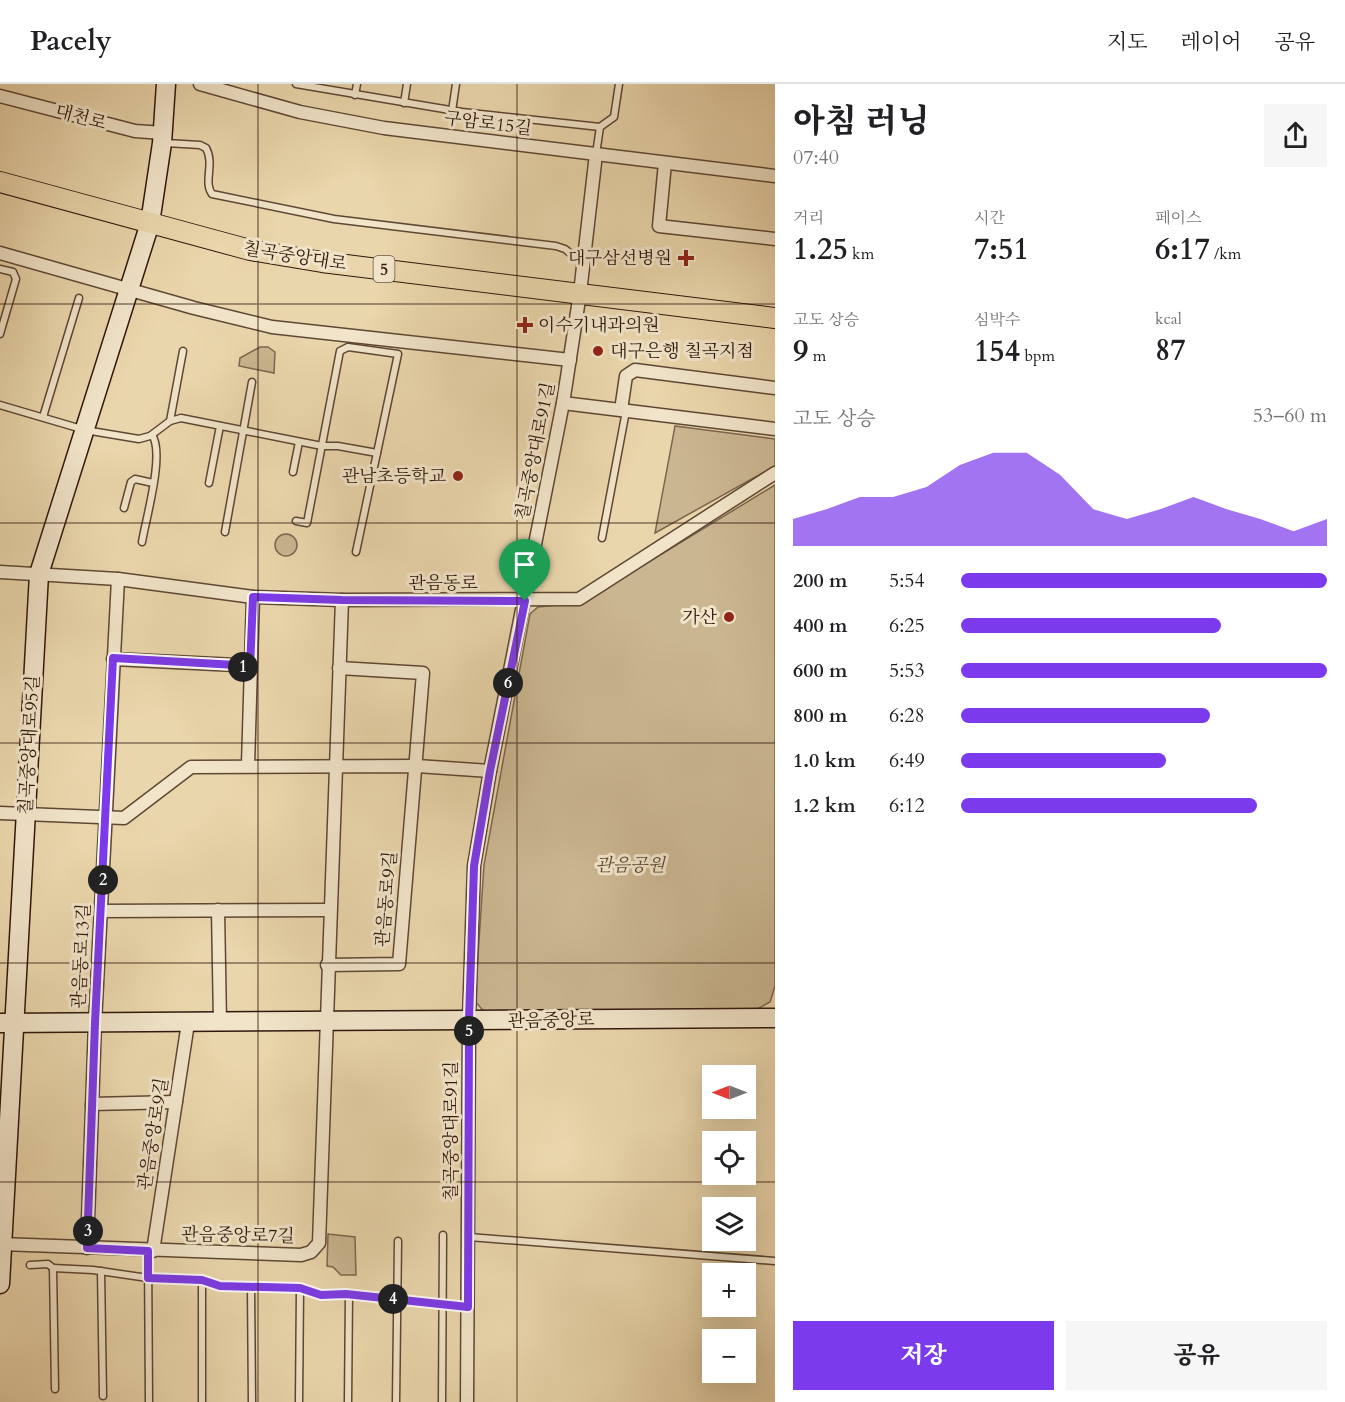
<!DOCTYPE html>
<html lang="ko">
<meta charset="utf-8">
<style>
:root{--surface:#fff;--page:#f6f6f6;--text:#202124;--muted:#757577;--line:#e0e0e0;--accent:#7c3aed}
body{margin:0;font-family:Cardo,"Noto Serif KR",serif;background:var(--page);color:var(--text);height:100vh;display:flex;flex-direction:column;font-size:22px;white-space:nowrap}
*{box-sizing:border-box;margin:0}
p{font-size:20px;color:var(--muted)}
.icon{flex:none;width:33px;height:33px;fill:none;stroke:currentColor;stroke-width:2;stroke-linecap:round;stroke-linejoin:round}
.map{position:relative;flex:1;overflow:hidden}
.panel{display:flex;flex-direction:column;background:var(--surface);width:570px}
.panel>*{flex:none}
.needle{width:39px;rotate:270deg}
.fabs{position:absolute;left:702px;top:981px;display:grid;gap:12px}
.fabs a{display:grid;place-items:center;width:54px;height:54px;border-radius:0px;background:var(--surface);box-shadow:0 6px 24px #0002;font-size:30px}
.pin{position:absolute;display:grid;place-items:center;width:51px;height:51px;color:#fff;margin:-62px -26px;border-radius:50% 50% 50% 0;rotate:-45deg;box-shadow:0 0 6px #0007}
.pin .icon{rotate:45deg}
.km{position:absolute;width:30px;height:30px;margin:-15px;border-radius:50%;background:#222;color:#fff;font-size:16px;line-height:30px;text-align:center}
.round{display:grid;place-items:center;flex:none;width:63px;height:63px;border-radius:0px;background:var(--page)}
.head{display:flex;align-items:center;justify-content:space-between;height:102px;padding:0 18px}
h1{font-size:33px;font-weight:800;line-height:45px}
.figures{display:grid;grid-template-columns:repeat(3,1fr);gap:9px;height:102px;padding:6px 18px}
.figures div{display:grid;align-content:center}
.figures b{font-size:30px;font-weight:800}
.figures small{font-size:16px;font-weight:400}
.figures p{font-size:16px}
.chart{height:168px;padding:12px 18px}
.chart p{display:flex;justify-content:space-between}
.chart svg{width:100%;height:108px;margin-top:6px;fill:var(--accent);opacity:.7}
.button{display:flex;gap:12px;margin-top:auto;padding:12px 18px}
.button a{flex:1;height:69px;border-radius:0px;background:var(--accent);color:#fff;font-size:24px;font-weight:800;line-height:69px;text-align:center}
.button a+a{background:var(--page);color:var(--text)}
ul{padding:0 18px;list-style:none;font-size:20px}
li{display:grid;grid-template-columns:96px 72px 1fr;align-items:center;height:45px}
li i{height:15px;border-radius:8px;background:var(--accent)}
header{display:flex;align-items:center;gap:36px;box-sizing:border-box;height:84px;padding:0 30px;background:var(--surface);border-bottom:2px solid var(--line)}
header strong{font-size:28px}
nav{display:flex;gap:33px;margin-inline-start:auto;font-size:21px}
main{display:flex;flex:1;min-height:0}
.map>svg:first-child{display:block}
.green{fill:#cab691;stroke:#7d664e;stroke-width:1.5}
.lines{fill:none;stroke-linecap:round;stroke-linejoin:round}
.lane-casing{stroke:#5e4734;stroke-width:9}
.street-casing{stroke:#5e4734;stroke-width:15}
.secondary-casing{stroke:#30170c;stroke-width:21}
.primary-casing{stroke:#30170c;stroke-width:22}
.lane{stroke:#f1e4c9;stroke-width:6}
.street{stroke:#f1e4c9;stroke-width:12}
.secondary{stroke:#f1e4c9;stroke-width:18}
.primary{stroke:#ead6ac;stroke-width:20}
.route-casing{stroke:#fff;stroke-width:12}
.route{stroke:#7c3aed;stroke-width:8}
.grid{fill:none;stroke:#30170c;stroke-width:1.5;stroke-opacity:0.55}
.poi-dot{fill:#8f2418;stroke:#f1e4c9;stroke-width:2}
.labels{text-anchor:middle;stroke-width:6;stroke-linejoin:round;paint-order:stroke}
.shield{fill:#f1e4c9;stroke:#6a5445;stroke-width:1.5}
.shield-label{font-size:16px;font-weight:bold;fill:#30170c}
.street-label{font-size:18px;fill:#30170c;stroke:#f1e4c9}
.poi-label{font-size:18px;fill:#30170c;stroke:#f1e4c9;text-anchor:end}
.park-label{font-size:18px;font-style:italic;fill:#5e4734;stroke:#f1e4c9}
</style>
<header>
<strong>Pacely</strong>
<nav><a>지도</a><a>레이어</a><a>공유</a></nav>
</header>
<main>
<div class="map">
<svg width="775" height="1318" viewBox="0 0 775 1318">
<rect width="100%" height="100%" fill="#ead6ac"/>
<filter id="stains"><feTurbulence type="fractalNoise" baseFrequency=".00333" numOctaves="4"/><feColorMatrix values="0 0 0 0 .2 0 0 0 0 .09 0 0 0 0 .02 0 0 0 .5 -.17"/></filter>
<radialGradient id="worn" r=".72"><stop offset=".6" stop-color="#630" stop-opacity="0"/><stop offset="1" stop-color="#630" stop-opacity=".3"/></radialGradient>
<g class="green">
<polygon points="260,263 268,263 275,268 274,289 239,282 240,274"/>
<polygon points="675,342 775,355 775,382 655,449"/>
<polygon points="775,401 775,902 770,918 757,925 485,929 475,917 484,781 530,530 538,523 583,518"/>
<circle cx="286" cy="461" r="11"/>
<polygon points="328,1150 355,1153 356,1191 341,1191 333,1183 327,1182"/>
</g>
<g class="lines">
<g class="lane-casing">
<g id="lane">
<polyline points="296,0 462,28 600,43"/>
<polyline points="355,11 357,0"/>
<polyline points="404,19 407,0"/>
<polyline points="452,27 456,0"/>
<path d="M166 59 200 61 206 64C215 80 203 98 212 110L334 135 556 162 565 165 582 179"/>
<polyline points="596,70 600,43 614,33 619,0"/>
<polyline points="0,185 13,188 16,195 0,250"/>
<polyline points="0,321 85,346 139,355 150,352 170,337 181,334 322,362 338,362 377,369"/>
<polyline points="43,333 79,214"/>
<polyline points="170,337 183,267"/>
<polyline points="293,388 299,358"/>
<polyline points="209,399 220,342"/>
<polyline points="124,424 131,398 135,395 153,399"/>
<polyline points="296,437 307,439 340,267 348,263 398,270 356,468"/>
<polyline points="225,448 252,298"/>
<polyline points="602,454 626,327"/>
<path d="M142 458C146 434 165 369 152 351"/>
<polyline points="469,1153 775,1177"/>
<polyline points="148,1167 149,1318"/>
<polyline points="30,1181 48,1180 53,1184"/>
<polyline points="101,1187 103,1312"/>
<polyline points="202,1196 202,1318"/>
<polyline points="251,1203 252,1318"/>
<polyline points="55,1305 53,1184 93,1186 148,1194 202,1196 220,1202 300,1204 321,1211 346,1210 468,1223"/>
<polyline points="299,1318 300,1204"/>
<polyline points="348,1318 349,1210"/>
<polyline points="396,1318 398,1157"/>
<polyline points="442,1318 443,1151"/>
</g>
</g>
<g class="street-casing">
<g id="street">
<polyline points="200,0 300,28 384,44 775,92"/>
<polyline points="0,12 135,47 163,49"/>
<polyline points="665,79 659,142 775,155"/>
<polyline points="0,169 194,224 272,243 570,276"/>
<polyline points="563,319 775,345"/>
<polyline points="621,326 626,292 635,286 775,304"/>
<polyline points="0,488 118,495 253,513 342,516 579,515 775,389"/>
<polyline points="113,575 236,581 250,585"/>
<polyline points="248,681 253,513"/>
<polyline points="0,729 124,734 191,683 417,682 490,687"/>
<polyline points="218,826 220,938"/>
<polyline points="101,827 330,826"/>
<polyline points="327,881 399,880 423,589 339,584"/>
<polyline points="92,1020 176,1018"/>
<polyline points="0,1160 301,1171 311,1168 319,1159 342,516"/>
<polyline points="87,1164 95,939 118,495"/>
<polyline points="153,1167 188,939"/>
<polyline points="467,1318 469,936 474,782 490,687 563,319 580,209 596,70"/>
</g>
</g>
<g class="secondary-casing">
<g id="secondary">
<polyline points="0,939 775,934"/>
<polyline points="0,1200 39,490 150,139 162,59 166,0"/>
</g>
</g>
<g class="primary-casing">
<polyline id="primary" points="0,98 250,166 322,178 775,234"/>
</g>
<use href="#lane" class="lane"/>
<use href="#street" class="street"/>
<use href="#secondary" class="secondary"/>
<use href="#primary" class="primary"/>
</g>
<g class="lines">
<g class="route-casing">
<polygon id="route" points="253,513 342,516 525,517 490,687 474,782 469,936 468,1223 346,1210 321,1211 300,1204 220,1202 202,1196 148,1194 148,1167 87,1164 95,939 113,574 236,581 250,585"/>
</g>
<use href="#route" class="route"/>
</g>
<path class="grid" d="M258 0V1318M517 0V1318M0 220H775M0 439H775M0 659H775M0 879H775M0 1098H775"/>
<g class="poi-dot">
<path d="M683 165h6v6h6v6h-6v6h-6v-6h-6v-6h6z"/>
<path d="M522 232h6v6h6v6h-6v6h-6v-6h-6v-6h6z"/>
<circle cx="598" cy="267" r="6"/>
<circle cx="458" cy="392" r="6"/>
<circle cx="729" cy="533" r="6"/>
</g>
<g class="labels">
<rect class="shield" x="373.5" y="172" width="21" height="26" rx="4.5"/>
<g class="shield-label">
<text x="384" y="191">5</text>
</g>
<g class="street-label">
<text transform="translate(81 33) rotate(15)" y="6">대천로</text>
<text transform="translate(488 39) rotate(7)" y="6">구암로15길</text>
<text transform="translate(295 172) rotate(9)" y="6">칠곡중앙대로</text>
<text transform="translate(535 367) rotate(-79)" y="6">칠곡중앙대로91길</text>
<text x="443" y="505">관음동로</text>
<text transform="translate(29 661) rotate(-87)" y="6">칠곡중앙대로95길</text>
<text transform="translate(386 815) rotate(-85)" y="6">관음동로9길</text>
<text transform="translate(81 872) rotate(-87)" y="6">관음동로13길</text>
<text transform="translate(551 936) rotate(-1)" y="6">관음중앙로</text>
<text transform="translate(451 1047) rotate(-90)" y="6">칠곡중앙대로91길</text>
<text transform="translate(153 1050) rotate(-81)" y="6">관음중앙로9길</text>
<text transform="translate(238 1151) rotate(1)" y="6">관음중앙로7길</text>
</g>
<g class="poi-label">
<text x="672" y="180">대구삼선병원</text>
<text x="538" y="247" text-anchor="start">이수기내과의원</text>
<text x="610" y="273" text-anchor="start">대구은행 칠곡지점</text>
<text x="446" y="398">관남초등학교</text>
<text x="717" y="539">가산</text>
</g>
<g class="park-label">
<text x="630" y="787">관음공원</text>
</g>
</g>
<rect width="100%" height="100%" filter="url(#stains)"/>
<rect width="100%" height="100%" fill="url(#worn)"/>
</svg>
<div class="fabs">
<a><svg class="needle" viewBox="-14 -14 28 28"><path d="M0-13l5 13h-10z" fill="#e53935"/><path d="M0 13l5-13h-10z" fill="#757577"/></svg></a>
<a><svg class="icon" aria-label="locate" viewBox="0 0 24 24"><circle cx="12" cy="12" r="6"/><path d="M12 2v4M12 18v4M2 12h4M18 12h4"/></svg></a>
<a><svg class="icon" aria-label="layers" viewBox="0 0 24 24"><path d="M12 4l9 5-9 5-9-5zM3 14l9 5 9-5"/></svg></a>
<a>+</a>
<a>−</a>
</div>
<div class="pin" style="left:525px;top:517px;background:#1e9e55"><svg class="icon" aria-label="arrive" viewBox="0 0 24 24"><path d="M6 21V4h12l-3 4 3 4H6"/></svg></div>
<b class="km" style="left:243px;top:583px">1</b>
<b class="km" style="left:103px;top:796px">2</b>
<b class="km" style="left:88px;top:1147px">3</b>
<b class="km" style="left:393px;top:1215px">4</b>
<b class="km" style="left:469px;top:947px">5</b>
<b class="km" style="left:508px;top:599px">6</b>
</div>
<section class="panel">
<div class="head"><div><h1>아침 러닝</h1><p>07:40</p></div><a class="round"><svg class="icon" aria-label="share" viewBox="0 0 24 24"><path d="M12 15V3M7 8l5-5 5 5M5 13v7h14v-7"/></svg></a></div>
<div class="figures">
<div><p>거리</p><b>1.25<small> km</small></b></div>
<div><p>시간</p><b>7:51</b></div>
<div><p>페이스</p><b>6:17<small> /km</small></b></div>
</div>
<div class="figures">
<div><p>고도 상승</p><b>9<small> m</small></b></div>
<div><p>심박수</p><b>154<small> bpm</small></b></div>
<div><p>kcal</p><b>87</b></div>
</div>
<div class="chart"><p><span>고도 상승</span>53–60 m</p>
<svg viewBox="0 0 160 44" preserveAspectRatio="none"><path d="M0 44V33L10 29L20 24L30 24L40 20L50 11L60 6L70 6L80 15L90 29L100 33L110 29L120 24L130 29L140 33L150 38L160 33V44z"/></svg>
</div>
<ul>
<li><b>200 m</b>5:54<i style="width:100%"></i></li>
<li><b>400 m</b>6:25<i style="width:71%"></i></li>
<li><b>600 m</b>5:53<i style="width:100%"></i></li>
<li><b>800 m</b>6:28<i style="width:68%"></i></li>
<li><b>1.0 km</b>6:49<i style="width:56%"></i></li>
<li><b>1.2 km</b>6:12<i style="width:81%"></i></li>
</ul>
<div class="button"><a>저장</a><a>공유</a></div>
</section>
</main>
